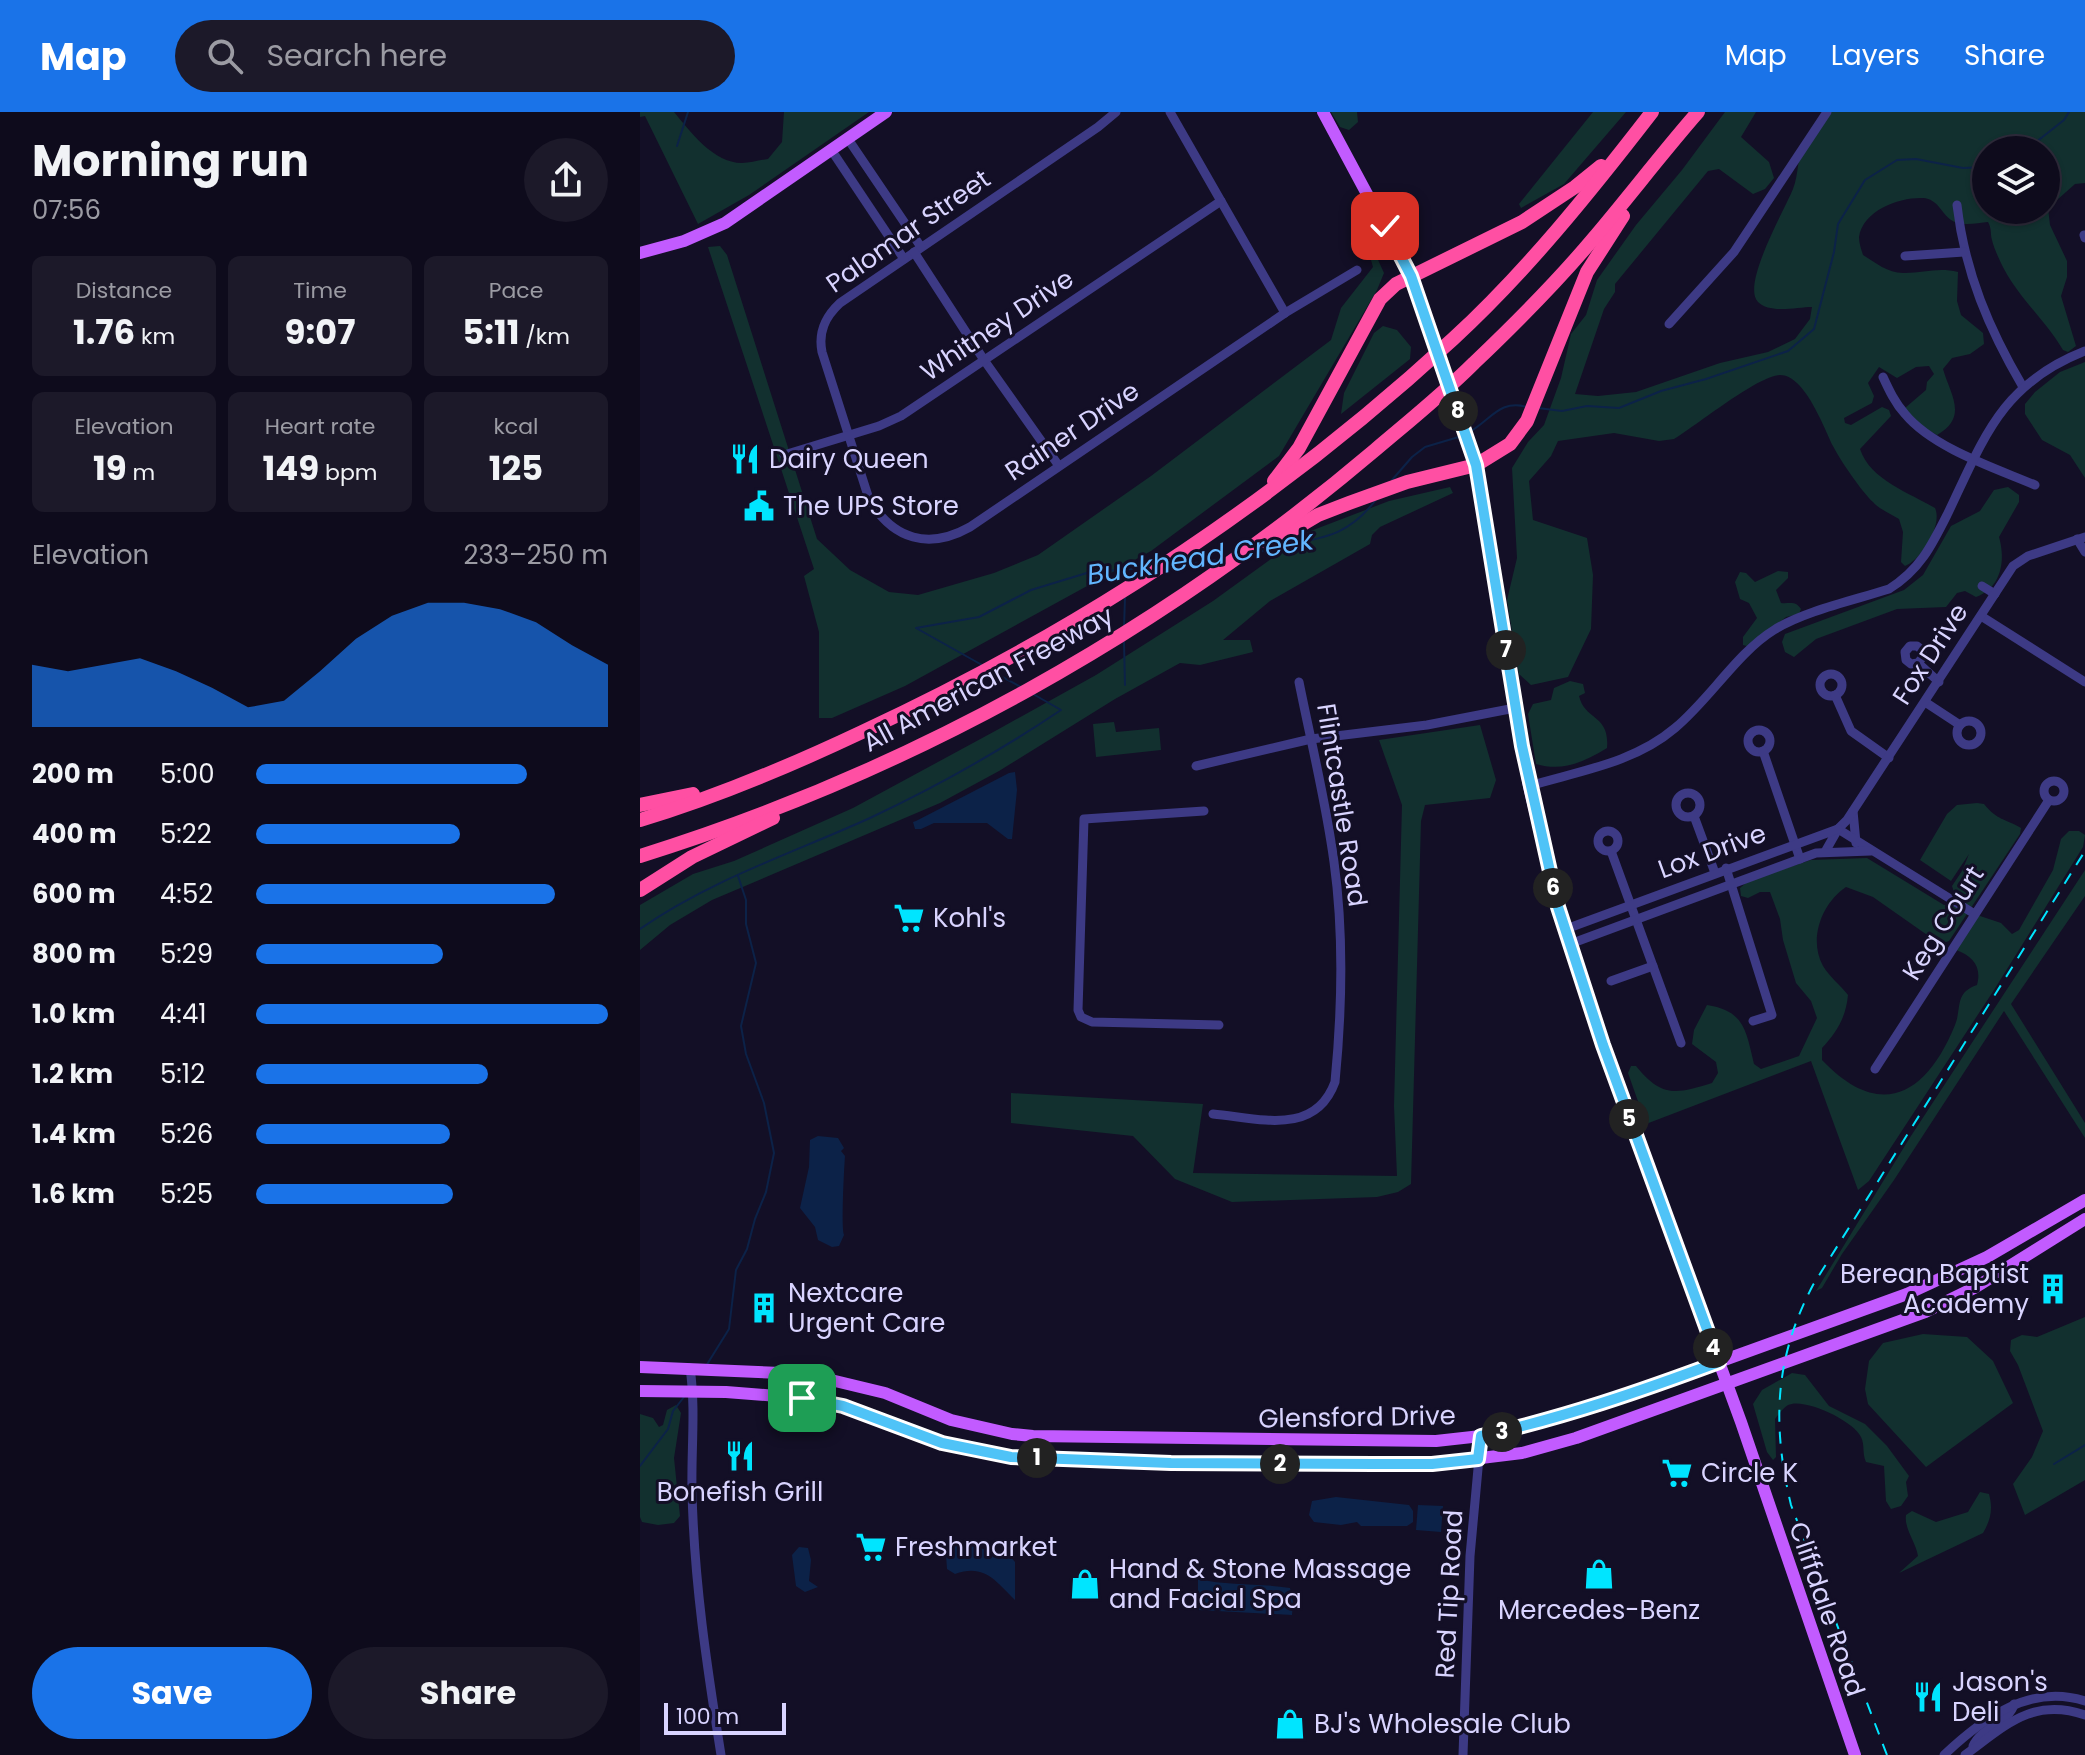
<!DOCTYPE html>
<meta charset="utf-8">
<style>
:root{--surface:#0e0b1c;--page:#1c1929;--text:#f1f3f6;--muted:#9b9ba3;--line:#2e2b3b;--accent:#1a73e8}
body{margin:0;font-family:Poppins,sans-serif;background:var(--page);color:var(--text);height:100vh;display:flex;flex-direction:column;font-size:30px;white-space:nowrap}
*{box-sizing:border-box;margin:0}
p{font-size:26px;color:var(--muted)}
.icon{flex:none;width:44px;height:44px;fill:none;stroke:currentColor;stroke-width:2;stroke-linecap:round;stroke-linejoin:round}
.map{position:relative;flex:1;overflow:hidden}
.side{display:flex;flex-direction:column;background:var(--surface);width:640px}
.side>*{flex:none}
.buttons{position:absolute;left:1332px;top:24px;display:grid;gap:16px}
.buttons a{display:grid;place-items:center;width:88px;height:88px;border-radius:50%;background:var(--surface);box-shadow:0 2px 6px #0004,0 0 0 2px var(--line);font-size:40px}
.scale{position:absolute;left:24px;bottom:20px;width:122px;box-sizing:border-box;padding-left:8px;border:4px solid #d9d4ff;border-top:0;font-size:22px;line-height:28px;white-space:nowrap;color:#d9d4ff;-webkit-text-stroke:6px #130f26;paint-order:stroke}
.pin{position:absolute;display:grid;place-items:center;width:68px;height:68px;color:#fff;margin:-34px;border-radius:16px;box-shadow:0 4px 12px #0006}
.km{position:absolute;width:40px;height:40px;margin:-20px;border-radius:50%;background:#222;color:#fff;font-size:22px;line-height:40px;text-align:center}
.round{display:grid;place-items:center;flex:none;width:84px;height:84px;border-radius:42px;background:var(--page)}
.head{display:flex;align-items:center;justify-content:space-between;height:136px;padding:0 32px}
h1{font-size:44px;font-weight:700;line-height:60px}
.figures{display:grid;grid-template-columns:repeat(3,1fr);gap:12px;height:136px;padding:8px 32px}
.figures div{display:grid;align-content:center;border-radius:12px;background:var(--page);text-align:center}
.figures b{font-size:34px;font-weight:700}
.figures small{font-size:22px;font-weight:400}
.figures p{font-size:22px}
.chart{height:224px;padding:16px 32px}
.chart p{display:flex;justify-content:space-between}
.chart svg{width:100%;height:144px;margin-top:8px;fill:var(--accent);opacity:.7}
.primary-button{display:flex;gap:16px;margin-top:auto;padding:16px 32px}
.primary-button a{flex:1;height:92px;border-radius:48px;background:var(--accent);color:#fff;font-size:32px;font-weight:700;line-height:92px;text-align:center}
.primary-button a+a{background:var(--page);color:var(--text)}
ul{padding:0 32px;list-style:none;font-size:26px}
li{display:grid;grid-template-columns:128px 96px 1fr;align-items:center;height:60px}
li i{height:20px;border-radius:10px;background:var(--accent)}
header{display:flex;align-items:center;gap:48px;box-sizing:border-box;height:112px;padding:0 40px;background:var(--accent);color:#fff}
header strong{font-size:38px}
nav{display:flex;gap:44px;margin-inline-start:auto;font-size:28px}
.search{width:560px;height:72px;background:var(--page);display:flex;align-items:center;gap:20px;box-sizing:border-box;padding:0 28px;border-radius:44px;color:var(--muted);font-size:30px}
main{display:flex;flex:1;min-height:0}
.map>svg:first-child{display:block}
.green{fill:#12302f;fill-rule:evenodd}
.water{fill:#0c2248}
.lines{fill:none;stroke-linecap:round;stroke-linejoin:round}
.stream{stroke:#0c2248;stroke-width:2}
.minor{stroke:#3d3a85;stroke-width:9}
.major{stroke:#c25bff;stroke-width:12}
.highway{stroke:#ff4fa3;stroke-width:14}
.rail{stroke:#00e5ff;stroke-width:2;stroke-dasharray:12 10;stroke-linecap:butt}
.major-bridge{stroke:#c25bff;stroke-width:12}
.route-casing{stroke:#fff;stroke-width:16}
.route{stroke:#4fc3f7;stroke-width:10}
.labels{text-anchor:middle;stroke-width:6;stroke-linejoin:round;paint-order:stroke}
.street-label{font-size:26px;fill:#d9d4ff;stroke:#130f26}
.poi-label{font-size:26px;fill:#d9d4ff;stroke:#130f26;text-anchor:start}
.water-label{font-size:28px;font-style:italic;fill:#62b6ff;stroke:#130f26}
</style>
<header>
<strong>Map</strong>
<div class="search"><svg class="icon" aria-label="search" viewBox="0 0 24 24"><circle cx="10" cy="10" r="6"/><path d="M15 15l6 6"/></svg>Search here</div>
<nav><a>Map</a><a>Layers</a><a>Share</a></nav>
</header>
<main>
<section class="side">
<div class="head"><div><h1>Morning run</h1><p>07:56</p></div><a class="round"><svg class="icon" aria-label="share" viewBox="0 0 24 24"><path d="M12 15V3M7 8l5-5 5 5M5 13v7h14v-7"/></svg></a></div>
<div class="figures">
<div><p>Distance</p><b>1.76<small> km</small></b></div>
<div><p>Time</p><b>9:07</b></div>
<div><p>Pace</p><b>5:11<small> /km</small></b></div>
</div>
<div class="figures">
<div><p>Elevation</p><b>19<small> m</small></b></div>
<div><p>Heart rate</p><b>149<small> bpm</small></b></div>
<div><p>kcal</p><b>125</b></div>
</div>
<div class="chart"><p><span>Elevation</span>233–250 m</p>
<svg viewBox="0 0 160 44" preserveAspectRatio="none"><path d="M0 44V25L10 27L20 25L30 23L40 27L50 32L60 38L70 36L80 27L90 17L100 10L110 6L120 6L130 8L140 12L150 19L160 25V44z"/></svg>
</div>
<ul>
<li><b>200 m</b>5:00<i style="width:77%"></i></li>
<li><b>400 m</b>5:22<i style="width:58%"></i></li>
<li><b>600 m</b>4:52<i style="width:85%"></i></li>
<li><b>800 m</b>5:29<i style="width:53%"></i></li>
<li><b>1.0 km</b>4:41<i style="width:100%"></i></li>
<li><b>1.2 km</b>5:12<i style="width:66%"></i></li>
<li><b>1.4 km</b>5:26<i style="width:55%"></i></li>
<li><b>1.6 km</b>5:25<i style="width:56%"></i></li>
</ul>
<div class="primary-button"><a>Save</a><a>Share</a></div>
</section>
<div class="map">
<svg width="1445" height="1643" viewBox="0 0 1445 1643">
<rect width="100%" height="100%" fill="#130f26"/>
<g class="green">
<path d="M0 0H34C50 19 73 51 102 51 110 51 120 48 128 47L142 30 144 0H229L109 83 58 112 5 4 0 5Z"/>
<polygon points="691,0 717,0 718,10 709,18 700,15"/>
<polygon points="953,0 986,0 924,72 881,96 879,92"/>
<path d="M1085 0H1116L1101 25 1129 50 1134 66 1125 77 1113 82 1079 57 1068 59 975 172V180L964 197 935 282 958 284 996 280 1080 251 1128 240 1155 227 1170 207 1172 195C1157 195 1130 202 1118 190 1101 173 1145 97 1153 77 1159 62 1157 43 1165 29 1170 19 1181 9 1188 0H1445V71L1435 72 1408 96 1410 113 1427 149V165L1421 184 1436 234 1428 240 1423 238C1406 209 1380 187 1364 157 1360 149 1354 137 1352 128 1350 121 1352 117 1348 110 1337 111 1321 115 1311 108 1301 101 1298 87 1283 86 1260 85 1223 98 1219 125 1219 131 1221 137 1223 143 1236 151 1249 162 1265 161 1284 161 1298 155 1318 160L1317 189 1321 203 1343 221 1344 232 1330 242 1312 246 1303 257C1310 282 1329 305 1297 323 1284 316 1271 309 1265 296L1286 278 1287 270 1294 262 1289 254 1276 255 1257 266 1239 255 1228 271 1234 284 1232 291 1204 306 1205 311 1211 313 1242 295 1249 298 1251 304 1220 337C1230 368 1270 381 1295 396 1303 413 1281 448 1265 454L1261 450 1263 420 1259 407C1251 402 1239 397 1233 390 1222 380 1200 348 1193 334 1184 316 1165 263 1140 263 1117 264 1056 314 1034 327L1019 329 974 321 918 329 911 344 889 369 893 408 947 426 953 463 951 517 928 565 891 573 879 562 867 488 877 446 872 356 888 330 904 313 921 266 931 222 946 203 957 168 996 113 1042 58ZM1346 38H1406V98H1346Z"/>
<polygon points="719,106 744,161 737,178 639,344 511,439 265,574 192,606 179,606 179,520 164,464 174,457 68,135 80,134 87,143 177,427 210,458 249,480 278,483 354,461 398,443 511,364 691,228 701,196 733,155"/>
<polygon points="743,214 757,218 771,235 770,247 701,302 704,281 734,221"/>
<polygon points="1445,250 1445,366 1430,343 1402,328 1385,302 1385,292 1395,280 1420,260"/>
<polygon points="810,375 813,381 740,415 732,423 730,432 630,489 583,528 610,528 613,540 560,553 540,551 475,587 359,659 300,691 72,788 30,813 0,838 0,793 53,762 94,749 213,696 357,618 456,563 573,489 668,420 749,389"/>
<path d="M1368 375 1379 383V390L1359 425C1366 449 1361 476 1336 485L1325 479 1317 481 1306 495 1257 497 1176 527 1154 545 1145 540 1142 530 1145 522 1264 478 1283 463 1311 414 1340 399 1354 378Z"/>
<path d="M1138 459 1148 460V466L1136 478 1141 491C1150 492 1155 488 1161 497L1159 502 1146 505 1110 535 1103 533V525L1117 506 1109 491 1100 487 1095 470 1100 460 1106 461 1115 470Z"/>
<path d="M930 569 943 572 945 581 939 584C945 609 970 602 967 636 944 650 923 660 896 652L888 602 893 592 911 588 914 576Z"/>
<polygon points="474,610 476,620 519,616 521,638 456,645 453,612"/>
<polygon points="840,613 856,668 850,686 785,693 781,709 771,1072 758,1080 737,1085 592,1090 535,1067 493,1024 371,1011 371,981 563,992 553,1061 757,1064 754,994 762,693 739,628"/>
<path d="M1337 691 1344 692C1358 709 1364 706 1381 716L1380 722 1309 829 1300 832 1233 785 1206 775C1182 791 1168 827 1183 854 1189 864 1201 874 1208 883 1206 905 1197 920 1182 936V948C1240 1009 1286 984 1315 913 1322 896 1314 881 1337 873 1342 855 1333 844 1316 838L1337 803 1361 811 1372 822 1379 818 1413 758 1421 727 1429 719H1439L1445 723 1443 735 1354 878 1229 1069 1218 1078 1171 949 1006 1012 988 961 991 954H996C1022 986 1036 982 1072 971L1078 961 1076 950 1052 932 1054 918 1067 893C1105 899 1106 919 1114 952L1121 957 1159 944 1177 906 1171 889 1156 871 1143 828 1140 807 1130 780H1120L1108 786 1101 784 1100 776 1108 769 1171 748 1227 746 1304 793H1309L1315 783 1312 774 1322 759 1329 742 1311 769 1280 748 1307 702 1317 693Z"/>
<polygon points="1445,758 1445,784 1371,892 1445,1011 1445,1026 1364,899 1254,1068 1202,1142 1182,1176 1176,1179 1269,1027"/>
<polygon points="1445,1205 1445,1368 1385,1403 1373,1372 1392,1345 1403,1319 1378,1253 1370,1239 1371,1228 1382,1223 1397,1225"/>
<polygon points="1283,1222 1327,1225 1353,1249 1373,1291 1286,1355 1228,1292 1225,1277 1229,1249 1243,1231"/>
<path d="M1152 1261 1165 1263 1189 1294 1225 1312 1247 1334 1269 1364 1266 1370 1268 1384 1261 1394 1251 1397 1246 1389 1244 1354 1226 1350C1222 1341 1225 1333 1221 1325 1214 1309 1164 1285 1148 1293 1143 1296 1138 1303 1135 1307L1136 1345 1133 1348 1127 1340 1113 1292 1122 1278Z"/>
<polygon points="36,1293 41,1301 34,1346 40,1404 34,1411 18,1413 2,1410 0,1405 0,1302 13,1306 19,1315 23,1313 27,1298"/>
<path d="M1340 1380 1349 1382C1353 1397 1351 1407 1343 1421L1259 1461 1278 1444C1276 1430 1264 1417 1266 1403L1272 1399 1296 1410 1328 1400Z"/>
</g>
<g class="water">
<polygon points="375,660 377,678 372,727 368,727 347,711 294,711 281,717 275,717 273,710 276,709 369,661"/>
<path d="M178 1024 198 1026 204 1036 201 1039 205 1044C204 1058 201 1115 204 1123L199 1134 192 1135 178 1128 175 1115 160 1096 169 1055 170 1028Z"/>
<polygon points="696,1385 769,1393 773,1399 773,1410 767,1414 721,1414 717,1410 701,1413 674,1410 669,1403 672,1389"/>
<polygon points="778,1393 803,1394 801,1420 776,1418"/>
<path d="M305 1428 369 1443 375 1450V1488C356 1469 344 1451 315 1462L307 1457Z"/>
<polygon points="159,1435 168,1436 171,1448 169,1469 178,1475 165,1480 156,1474 152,1443"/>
<path d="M558 1467C588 1474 619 1471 650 1476L653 1490 652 1503 558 1498Z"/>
</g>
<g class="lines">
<g class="stream">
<polyline points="37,34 48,0"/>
<polyline points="1386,38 1424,8 1429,0"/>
<polyline points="898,296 922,299 947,294 979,296 1021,279 1066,267 1148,239 1174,217 1194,140 1198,112 1225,68 1257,48 1276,47 1323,56 1346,55"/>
<path d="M831 319C851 307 861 287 887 295"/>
<polyline points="752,368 772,345 785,335 822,324"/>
<path d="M636 436C680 425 705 427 735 389"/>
<polyline points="613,442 626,438"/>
<polyline points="534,454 583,447"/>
<polyline points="484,515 485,486"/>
<polyline points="484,530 485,573"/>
<polyline points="342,553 276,516 339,505 391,478 450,460 508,456"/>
<polyline points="355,561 381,575"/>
<path d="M0 817C70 768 153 741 230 706 296 675 360 639 421 598L393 582"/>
<polyline points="66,1254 89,1217 96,1158 107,1137 115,1107 126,1080 134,1041 124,991 106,942 101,914 116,851 106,812 106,788 98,764"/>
<polyline points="1414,1352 1445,1333"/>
<polyline points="0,1354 28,1317 33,1299 44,1285"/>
</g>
<g class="minor">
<path d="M476 0 458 15 200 191C185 205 178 220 182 240L229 387C253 428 289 438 330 415L645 201 717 158"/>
<polyline points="530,0 645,201"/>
<polyline points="208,27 281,135"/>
<polyline points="192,39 264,147"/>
<path d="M1317 93C1325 161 1349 217 1383 275"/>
<polyline points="1444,123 1445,126"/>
<polyline points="274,140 344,248 419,354"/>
<polyline points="1265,144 1324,140"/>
<polyline points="1029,212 1094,140 1187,0"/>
<path d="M1243 265C1249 278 1255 291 1265 302 1293 336 1355 356 1395 373"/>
<polyline points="144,343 239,314 261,304 581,89"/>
<polyline points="1437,427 1445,440"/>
<polyline points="1342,474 1355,482"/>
<polyline points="1341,504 1445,570"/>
<polyline points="1278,551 1282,546 1282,538 1277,534 1270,534 1265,540 1266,548 1271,552 1278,551 1299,570"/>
<circle cx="1191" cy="573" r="11"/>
<polyline points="1195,583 1211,619 1249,646"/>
<polyline points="1285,590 1320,613"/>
<circle cx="1329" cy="621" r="12"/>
<circle cx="1119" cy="629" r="11"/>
<polyline points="1123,639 1160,747"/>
<polyline points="556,654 671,627 787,613 875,596"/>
<circle cx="1414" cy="679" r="10"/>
<path d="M889 674C939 659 994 651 1035 616 1069 588 1098 540 1134 518 1164 499 1215 488 1249 477 1280 458 1292 433 1308 401 1344 326 1361 272 1445 239"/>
<circle cx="1048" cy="693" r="12"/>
<polyline points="564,699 444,707 438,898 441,905 452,910 579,913"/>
<polyline points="1213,699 1216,731"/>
<polyline points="1054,704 1075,761"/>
<polyline points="1198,717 1333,801"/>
<circle cx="968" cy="729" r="10"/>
<polyline points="971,739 1041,931"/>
<polyline points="1185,740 1198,717 1207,708 1373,454 1388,444 1445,425"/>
<polyline points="1086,756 1132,903 1113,909"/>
<polyline points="926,817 1198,717"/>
<polyline points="930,832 1176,741 1231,739"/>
<polyline points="971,869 1013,854"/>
<polyline points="1235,957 1409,688"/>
<path d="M573 1002C618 1006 675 1025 695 970 702 898 704 822 694 750 686 690 671 630 659 570"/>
<path d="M50 1256C56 1297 51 1338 52 1379 54 1469 67 1555 81 1643"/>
<path d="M1333 1634C1341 1615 1370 1610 1374 1592"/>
<polyline points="823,1643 830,1444 841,1324"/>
<path d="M1304 1643C1342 1607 1390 1571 1445 1589"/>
<path d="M1325 1643C1365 1614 1392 1585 1445 1603"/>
</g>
<g class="major">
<polyline points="683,0 771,164 784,203"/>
<polyline points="0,141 44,129 85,111 246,0"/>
<polyline points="810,276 836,353 877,609 889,674 918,795 963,933 1101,1310 1215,1643"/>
<polyline points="0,1255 166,1262 245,1281 311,1308 372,1322 393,1324 796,1329 841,1324 892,1313 957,1294 1267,1182 1347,1145 1445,1088"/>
<polyline points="0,1279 86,1280 162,1286 203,1294 302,1331 371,1345 531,1351 792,1352 882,1341 936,1326 1285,1200 1336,1175 1445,1107"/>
</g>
<g class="highway">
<polyline points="634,369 659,336 740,187 756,172 882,110 935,75 961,54"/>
<polyline points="629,432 678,403 709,391 767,370 836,353 870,332 887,309 947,160 983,104"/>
<polyline points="0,693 53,682"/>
<path d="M0 708C77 685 150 654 222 620 438 520 638 388 813 227 886 160 951 79 1012 0"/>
<path d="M0 744C270 660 519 521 735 338 768 310 803 282 834 251 875 212 916 171 953 127 988 86 1022 41 1058 0"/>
<polyline points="0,778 52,745 133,706"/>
</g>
<path class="rail" d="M1247 1643 1151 1393C1132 1313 1134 1247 1173 1173L1445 739"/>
<polyline class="major-bridge" points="784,203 810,276"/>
</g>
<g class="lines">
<g class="route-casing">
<path id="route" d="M162 1286 203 1294 302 1331 371 1345 531 1351 734 1352H792L838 1347 841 1324C923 1306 1001 1279 1079 1250L963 933 918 795 882 634 836 353 771 164 745 114"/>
</g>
<use href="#route" class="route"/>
</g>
<defs>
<g id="restaurant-bare" transform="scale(2.4)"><path d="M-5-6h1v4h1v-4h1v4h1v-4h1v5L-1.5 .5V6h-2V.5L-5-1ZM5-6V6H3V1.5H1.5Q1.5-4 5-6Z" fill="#00e5ff" stroke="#130f26" stroke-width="2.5" paint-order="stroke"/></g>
<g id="civic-bare" transform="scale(2.4)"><path d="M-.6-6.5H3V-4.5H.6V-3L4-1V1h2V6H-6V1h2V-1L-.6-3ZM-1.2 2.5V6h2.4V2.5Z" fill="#00e5ff" stroke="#130f26" stroke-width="2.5" paint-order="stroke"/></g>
<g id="supermarket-bare" transform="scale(2.4)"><path d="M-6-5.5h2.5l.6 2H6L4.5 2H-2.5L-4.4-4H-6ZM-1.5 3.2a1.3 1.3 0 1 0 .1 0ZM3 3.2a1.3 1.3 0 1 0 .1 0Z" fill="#00e5ff" stroke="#130f26" stroke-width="2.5" paint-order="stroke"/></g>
<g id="building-bare" transform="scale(2.4)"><path d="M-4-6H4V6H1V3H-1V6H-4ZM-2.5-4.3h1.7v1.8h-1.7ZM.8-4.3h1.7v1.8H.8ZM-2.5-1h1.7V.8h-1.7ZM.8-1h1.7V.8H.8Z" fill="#00e5ff" stroke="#130f26" stroke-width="2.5" paint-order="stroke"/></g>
<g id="shop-bare" transform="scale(2.4)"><path d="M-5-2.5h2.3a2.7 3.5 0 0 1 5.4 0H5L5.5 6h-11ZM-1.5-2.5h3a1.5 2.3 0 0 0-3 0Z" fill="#00e5ff" stroke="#130f26" stroke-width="2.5" paint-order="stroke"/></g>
</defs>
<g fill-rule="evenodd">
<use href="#restaurant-bare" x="105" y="347"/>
<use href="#civic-bare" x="119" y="394"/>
<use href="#supermarket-bare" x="269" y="806"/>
<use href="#building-bare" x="1413" y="1177"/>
<use href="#building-bare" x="124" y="1196"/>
<use href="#restaurant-bare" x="100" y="1344"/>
<use href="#supermarket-bare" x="1037" y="1361"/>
<use href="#supermarket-bare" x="231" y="1435"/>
<use href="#shop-bare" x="959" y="1462"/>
<use href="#shop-bare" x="445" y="1472"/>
<use href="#restaurant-bare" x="1288" y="1585"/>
<use href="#shop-bare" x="650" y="1612"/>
</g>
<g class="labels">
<g class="street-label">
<text transform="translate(268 119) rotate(-35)" y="9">Palomar Street</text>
<text transform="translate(357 213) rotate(-34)" y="9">Whitney Drive</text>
<text transform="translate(432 319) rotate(-34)" y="9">Rainer Drive</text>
<text transform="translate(1290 542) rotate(-57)" y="9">Fox Drive</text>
<text transform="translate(348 567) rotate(-28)" y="9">All American Freeway</text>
<text transform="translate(702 693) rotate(81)" y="9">Flintcastle Road</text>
<text transform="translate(1072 739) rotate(-20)" y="9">Lox Drive</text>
<text transform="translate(1303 811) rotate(-58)" y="9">Keg Court</text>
<text transform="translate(717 1305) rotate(-1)" y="9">Glensford Drive</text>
<text transform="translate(809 1482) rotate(-87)" y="9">Red Tip Road</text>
<text transform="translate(1187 1497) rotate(71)" y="9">Cliffdale Road</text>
</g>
<g class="poi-label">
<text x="129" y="356">Dairy Queen</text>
<text x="143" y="403">The UPS Store</text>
<text x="293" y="815">Kohl's</text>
<text x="1389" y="1171" text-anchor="end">Berean Baptist<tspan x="1389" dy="30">Academy</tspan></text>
<text x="148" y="1190">Nextcare<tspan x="148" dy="30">Urgent Care</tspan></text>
<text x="1061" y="1370">Circle K</text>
<text x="100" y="1389" text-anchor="middle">Bonefish Grill</text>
<text x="255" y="1444">Freshmarket</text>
<text x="469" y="1466">Hand &amp; Stone Massage<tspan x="469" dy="30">and Facial Spa</tspan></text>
<text x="959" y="1507" text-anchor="middle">Mercedes-Benz</text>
<text x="1312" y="1579">Jason's<tspan x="1312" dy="30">Deli</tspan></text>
<text x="674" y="1621">BJ's Wholesale Club</text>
</g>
<g class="water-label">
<text transform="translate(560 445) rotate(-9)" y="10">Buckhead Creek</text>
</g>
</g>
</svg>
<div class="buttons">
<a><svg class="icon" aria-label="layers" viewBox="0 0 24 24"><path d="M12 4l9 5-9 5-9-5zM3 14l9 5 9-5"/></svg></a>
</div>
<div class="scale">100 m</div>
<div class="pin" style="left:162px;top:1286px;background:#1e9e55"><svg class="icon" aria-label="arrive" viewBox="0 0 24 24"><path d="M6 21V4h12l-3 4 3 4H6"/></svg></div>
<div class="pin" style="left:745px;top:114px;background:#d93025"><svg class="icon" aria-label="check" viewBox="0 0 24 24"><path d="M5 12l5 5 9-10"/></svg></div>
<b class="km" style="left:397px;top:1346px">1</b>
<b class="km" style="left:640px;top:1352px">2</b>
<b class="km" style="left:862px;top:1320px">3</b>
<b class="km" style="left:1073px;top:1236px">4</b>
<b class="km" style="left:989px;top:1007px">5</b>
<b class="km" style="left:913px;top:776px">6</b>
<b class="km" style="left:866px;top:538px">7</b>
<b class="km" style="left:818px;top:299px">8</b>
</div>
</main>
